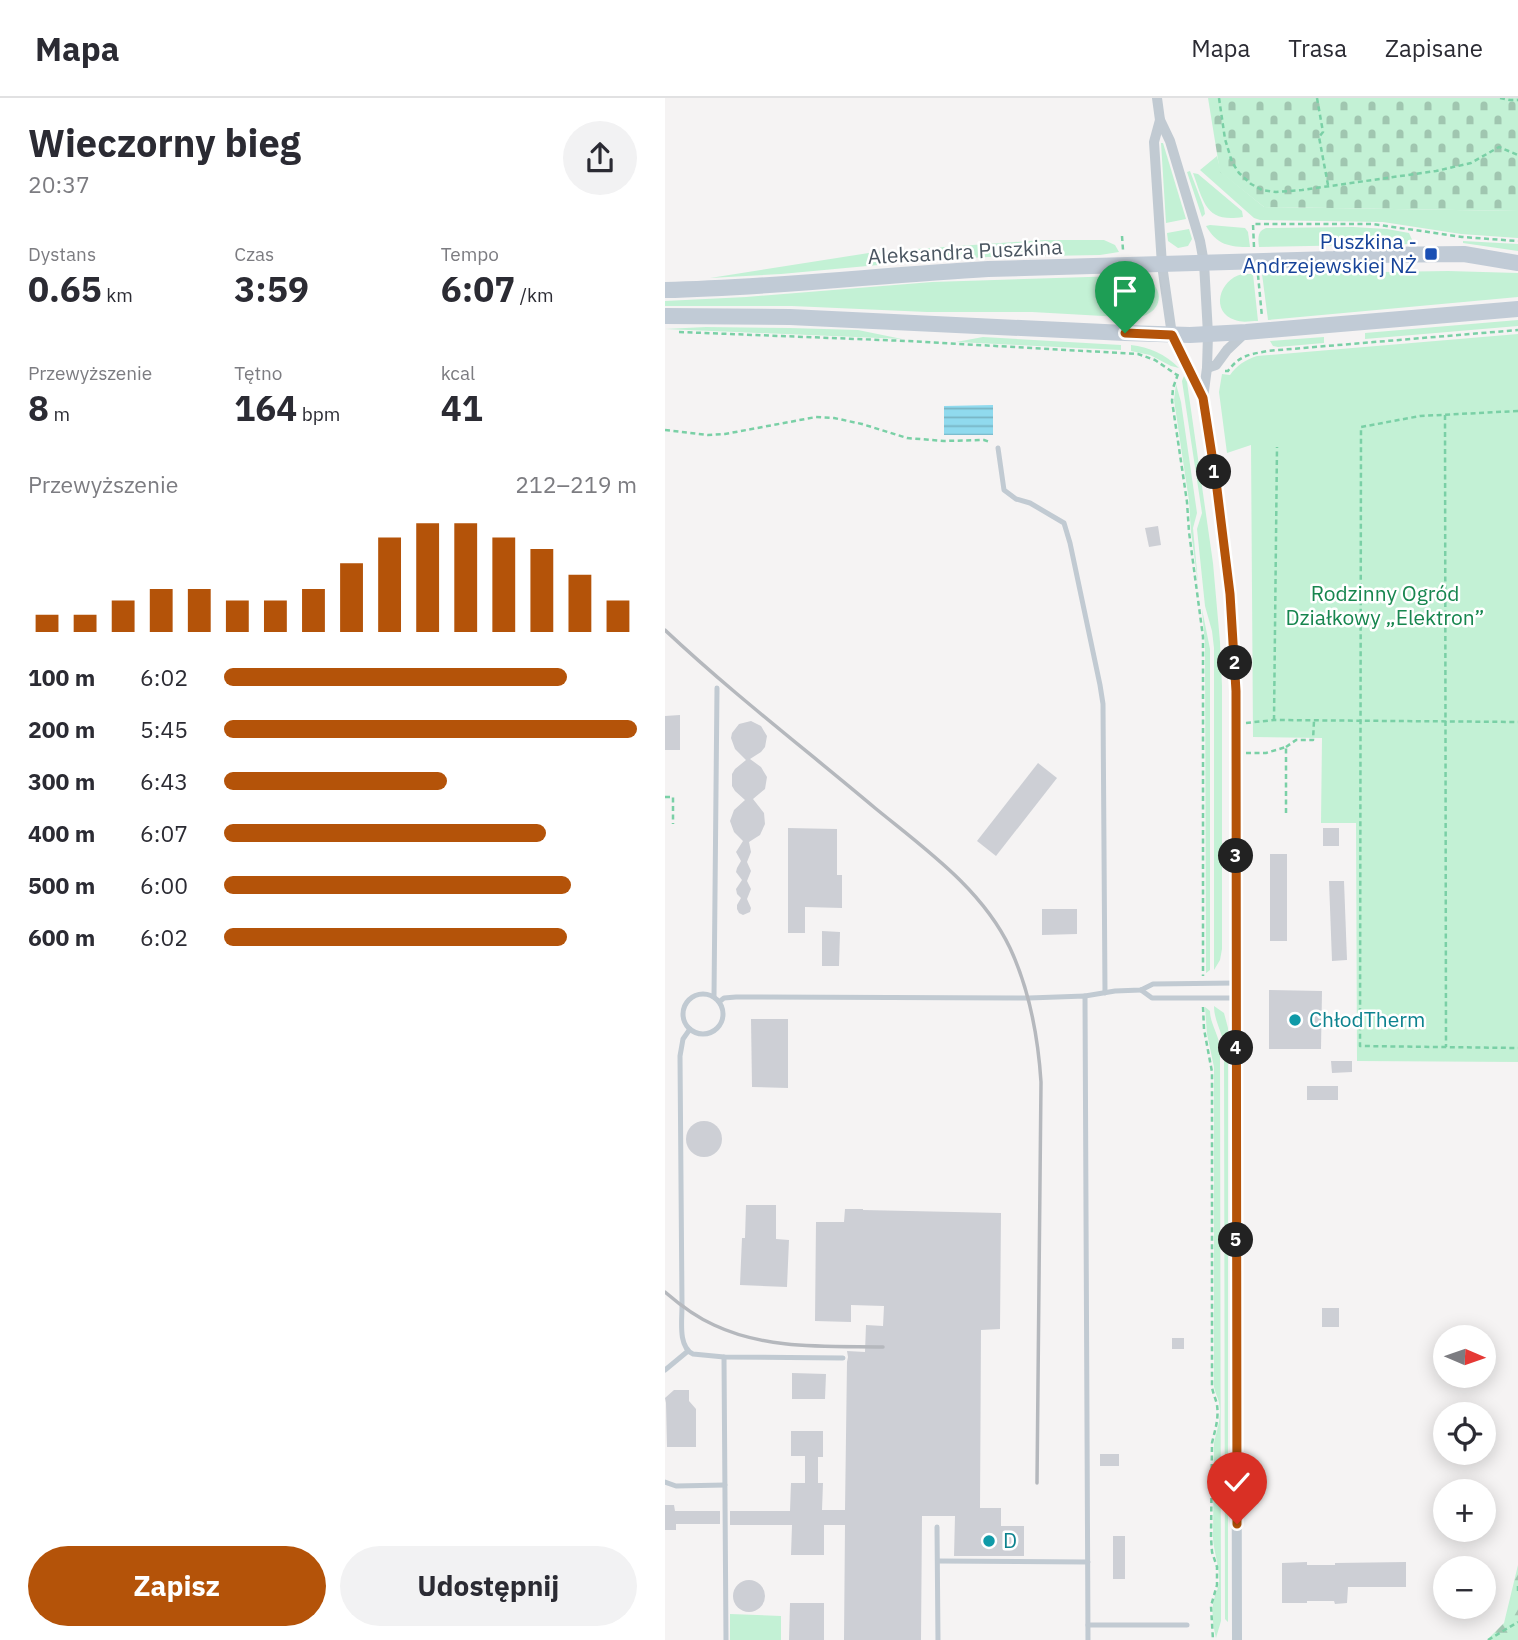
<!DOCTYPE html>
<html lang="pl">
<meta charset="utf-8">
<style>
:root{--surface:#fff;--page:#f2f2f3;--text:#2b2b33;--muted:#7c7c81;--line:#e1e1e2;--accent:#b45309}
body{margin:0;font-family:"IBM Plex Sans",sans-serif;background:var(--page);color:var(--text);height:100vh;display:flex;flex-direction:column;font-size:26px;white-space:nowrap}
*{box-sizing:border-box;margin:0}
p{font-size:23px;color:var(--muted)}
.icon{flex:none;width:38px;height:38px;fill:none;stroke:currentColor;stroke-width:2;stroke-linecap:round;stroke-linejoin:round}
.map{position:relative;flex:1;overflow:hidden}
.drawer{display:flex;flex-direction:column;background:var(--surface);width:665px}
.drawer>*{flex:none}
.needle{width:46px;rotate:92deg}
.tools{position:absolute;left:768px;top:1227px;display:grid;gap:14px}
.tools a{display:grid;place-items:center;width:63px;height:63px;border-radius:50%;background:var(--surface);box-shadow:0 4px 18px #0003;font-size:35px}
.pin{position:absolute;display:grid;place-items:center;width:60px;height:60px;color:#fff;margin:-72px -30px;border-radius:50% 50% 50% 0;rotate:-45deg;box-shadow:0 0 7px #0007}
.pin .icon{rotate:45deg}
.km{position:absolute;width:35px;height:35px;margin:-18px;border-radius:50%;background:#222;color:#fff;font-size:19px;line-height:35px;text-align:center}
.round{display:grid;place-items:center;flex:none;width:74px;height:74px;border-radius:37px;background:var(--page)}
.headline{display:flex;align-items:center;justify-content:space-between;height:119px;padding:0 28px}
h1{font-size:38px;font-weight:700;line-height:52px}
.figures{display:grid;grid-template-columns:repeat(3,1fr);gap:10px;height:119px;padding:7px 28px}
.figures div{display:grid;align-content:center}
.figures b{font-size:35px;font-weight:700}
.figures small{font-size:19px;font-weight:400}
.figures p{font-size:19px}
.chart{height:196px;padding:14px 28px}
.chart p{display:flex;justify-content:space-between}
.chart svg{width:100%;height:126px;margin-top:7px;stroke:var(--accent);stroke-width:6}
.primary-button{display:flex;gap:14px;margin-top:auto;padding:14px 28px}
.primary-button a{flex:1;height:80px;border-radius:42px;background:var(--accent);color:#fff;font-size:28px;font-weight:700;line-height:80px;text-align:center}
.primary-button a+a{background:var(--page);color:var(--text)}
ul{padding:0 28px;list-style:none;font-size:23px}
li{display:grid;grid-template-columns:112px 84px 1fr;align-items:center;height:52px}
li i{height:18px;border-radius:9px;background:var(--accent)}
header{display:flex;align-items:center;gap:42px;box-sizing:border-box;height:98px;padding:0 35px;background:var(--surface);border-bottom:2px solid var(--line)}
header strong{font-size:33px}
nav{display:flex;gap:38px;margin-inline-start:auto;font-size:24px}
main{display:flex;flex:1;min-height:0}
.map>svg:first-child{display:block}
.green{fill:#c3f1d5}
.forest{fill:url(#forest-firs)}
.cemetery{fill:url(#cemetery-stones)}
.water{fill:url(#water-rules)}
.building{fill:#cdcfd5}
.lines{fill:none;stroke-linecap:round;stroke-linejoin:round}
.path{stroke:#7ad0a6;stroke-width:2.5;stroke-dasharray:5 3.5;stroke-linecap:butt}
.service{stroke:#c1cad2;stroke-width:5}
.minor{stroke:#c1cad2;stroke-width:10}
.secondary{stroke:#c1cbd6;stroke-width:16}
.rail{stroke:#b5b8bd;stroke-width:3.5}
.route-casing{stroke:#fff;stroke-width:14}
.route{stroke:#b45309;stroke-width:9}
.transit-dot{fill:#1a4fb4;stroke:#fff;stroke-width:2.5}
.culture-dot{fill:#0f9aa8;stroke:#fff;stroke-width:2.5}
.labels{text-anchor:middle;stroke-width:5;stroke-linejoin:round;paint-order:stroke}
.transit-label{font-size:21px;fill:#164399;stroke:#fff;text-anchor:end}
.street-label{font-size:21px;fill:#4a5661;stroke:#fff}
.park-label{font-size:21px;fill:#17864f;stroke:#fff}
.culture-label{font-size:21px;fill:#0d838f;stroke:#fff;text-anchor:start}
</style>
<header>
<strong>Mapa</strong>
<nav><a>Mapa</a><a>Trasa</a><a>Zapisane</a></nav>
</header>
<main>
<section class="drawer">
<div class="headline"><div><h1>Wieczorny bieg</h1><p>20:37</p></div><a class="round"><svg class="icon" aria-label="share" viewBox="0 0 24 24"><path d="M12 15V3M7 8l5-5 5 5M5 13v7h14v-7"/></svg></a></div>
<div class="figures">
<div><p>Dystans</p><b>0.65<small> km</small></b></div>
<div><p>Czas</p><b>3:59</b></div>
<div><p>Tempo</p><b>6:07<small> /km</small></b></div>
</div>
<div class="figures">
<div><p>Przewyższenie</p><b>8<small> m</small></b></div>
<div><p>Tętno</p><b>164<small> bpm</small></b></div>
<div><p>kcal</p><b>41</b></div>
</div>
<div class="chart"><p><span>Przewyższenie</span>212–219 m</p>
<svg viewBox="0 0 160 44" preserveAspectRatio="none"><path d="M5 44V38M15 44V38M25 44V33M35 44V29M45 44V29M55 44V33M65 44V33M75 44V29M85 44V20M95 44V11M105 44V6M115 44V6M125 44V11M135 44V15M145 44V24M155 44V33"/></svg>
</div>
<ul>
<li><b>100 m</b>6:02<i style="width:83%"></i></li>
<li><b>200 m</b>5:45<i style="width:100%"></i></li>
<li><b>300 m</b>6:43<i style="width:54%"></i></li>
<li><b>400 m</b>6:07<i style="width:78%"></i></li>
<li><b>500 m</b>6:00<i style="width:84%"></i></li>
<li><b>600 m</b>6:02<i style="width:83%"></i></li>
</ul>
<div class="primary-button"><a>Zapisz</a><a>Udostępnij</a></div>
</section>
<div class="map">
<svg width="853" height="1542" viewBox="0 0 853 1542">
<defs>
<pattern id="forest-firs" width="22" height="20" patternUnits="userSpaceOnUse" patternTransform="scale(1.75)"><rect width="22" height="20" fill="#c3f1d5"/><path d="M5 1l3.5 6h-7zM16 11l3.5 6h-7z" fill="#a0c6b0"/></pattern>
<pattern id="cemetery-stones" width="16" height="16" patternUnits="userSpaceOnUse" patternTransform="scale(1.75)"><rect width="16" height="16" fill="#c3f1d5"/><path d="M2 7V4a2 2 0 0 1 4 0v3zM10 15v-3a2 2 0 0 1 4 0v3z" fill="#a0c6b0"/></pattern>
<pattern id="water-rules" width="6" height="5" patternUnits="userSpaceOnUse" patternTransform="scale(1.75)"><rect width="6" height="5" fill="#90daee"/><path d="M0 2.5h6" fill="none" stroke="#78b4c4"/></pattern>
</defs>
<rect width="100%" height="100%" fill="#f5f3f3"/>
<g class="green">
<polygon points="496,45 498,45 521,121 501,125"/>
<polygon points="552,58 556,74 599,109 853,113 853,140 796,136 718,124 595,122 589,120 535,72"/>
<polygon points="525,73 539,110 540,116 537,119 522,74"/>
<path d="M528 75 533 76 577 113 578 119C541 125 539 105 528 75Z"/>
<path d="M545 127 580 130 583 134 585 149C564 149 552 147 541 128Z"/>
<path d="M688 129 722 131 744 135 749 146 594 149C593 141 592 133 601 130Z"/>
<polygon points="524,131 527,141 523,148 513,150 503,143 502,135"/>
<polygon points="379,142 439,142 450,147 454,154 435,157 323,159 267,162 116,176 45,180 210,154"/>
<polygon points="798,143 853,146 853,153 798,145"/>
<polygon points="783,173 853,175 853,199 603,222 597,176"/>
<path d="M577 176H588L593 223C586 223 577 225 570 222 545 214 554 182 577 176Z"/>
<polygon points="455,178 456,219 367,214 262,214 127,208 0,208 0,203 81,199 267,184"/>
<path d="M464 178C505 178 502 222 465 219Z"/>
<polygon points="853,222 853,228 700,241 700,235"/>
<polygon points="41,229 125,230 193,232 237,241 0,231"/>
<path d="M853 236V964L692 963 691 725H656L657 640 588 639 586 347 562 355 554 294 557 276 565 277C572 267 580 262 592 258Z"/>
<polygon points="318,239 456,247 456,252 291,244"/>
<polygon points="659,239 659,245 613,249 608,248 605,243"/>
<path d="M466 247C484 249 500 256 514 270L506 268 485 257 466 253Z"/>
<polygon points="519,278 522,284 548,465 555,544 557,588 557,851 555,862 549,872 549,550 547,533 540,508 532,431 537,415 517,283"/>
<polygon points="511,286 516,304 532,415 528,430 533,485 526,434 524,403 509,302"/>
<polygon points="537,511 545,551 545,872 541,875 540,547"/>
<path d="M549 908 559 915 563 930V1524L560 1521 559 949C558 935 549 923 549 908Z"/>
<path d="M540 909 545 913C545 926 554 936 555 951L556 1523 551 1540C548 1528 546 1513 549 1501 551 1495 553 1491 554 1485 555 1469 549 1456 548 1440L549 1345C552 1332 557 1318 554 1305 553 1299 550 1295 549 1289V969L542 936Z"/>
<polygon points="65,1516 116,1518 116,1542 65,1542"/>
</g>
<polygon class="forest" points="853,1467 853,1542 822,1542 839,1525"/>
<polygon class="cemetery" points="543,0 853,0 853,113 599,109 555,74"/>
<polygon class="water" points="328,307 328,337 279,337 279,308"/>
<g class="building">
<polygon points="493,428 496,447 484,449 480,430"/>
<polygon points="15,617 15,652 0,652 0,618"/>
<polygon points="86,623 96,628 102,638 100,649 96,654 85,661 96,669 102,679 100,691 88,701 99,715 100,726 95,737 84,744 86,754 82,764 86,773 82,783 86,791 82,801 86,810 85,814 78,817 74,815 72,811 72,807 76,800 72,796 71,791 77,782 71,774 72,770 76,763 71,754 78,743 69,734 65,723 69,712 80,702 70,693 67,688 67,676 70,671 81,662 70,651 66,640 67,635 74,626"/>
<polygon points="373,665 392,680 331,758 312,743"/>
<polygon points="123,730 172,731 172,777 177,777 177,810 140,809 140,835 123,835"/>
<rect x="658" y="730" width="16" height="18"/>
<rect x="605" y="756" width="17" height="87"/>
<polygon points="664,783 679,783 682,862 667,863"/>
<polygon points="377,811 412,811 412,836 377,837"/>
<polygon points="157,833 175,834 174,868 157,868"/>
<polygon points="604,892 657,893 656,951 604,951"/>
<polygon points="86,921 123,921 123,990 87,989"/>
<polygon points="666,963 687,963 687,974 667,975"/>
<rect x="642" y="988" width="31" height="14"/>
<circle cx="39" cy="1041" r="18"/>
<polygon points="81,1107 111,1107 111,1141 124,1142 122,1189 75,1187 77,1140 80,1140"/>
<polygon points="180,1111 198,1111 198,1112 336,1115 335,1231 316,1232 315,1410 336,1410 336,1428 359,1428 359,1458 289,1458 290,1418 257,1418 256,1542 179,1542 180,1427 159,1427 159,1457 126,1457 127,1427 65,1427 65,1413 125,1413 126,1385 140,1385 140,1358 126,1358 126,1333 158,1333 158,1359 153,1359 153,1385 158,1385 157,1412 180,1412 182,1264 183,1259 182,1253 200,1254 201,1227 218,1228 219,1208 186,1207 186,1224 150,1223 151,1124 179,1124"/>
<rect x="657" y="1210" width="17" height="19"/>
<rect x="507" y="1240" width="12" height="11"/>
<polygon points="127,1275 161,1276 160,1301 127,1301"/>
<polygon points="9,1292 24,1292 24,1303 31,1311 31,1349 2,1349 1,1305 0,1300"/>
<rect x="435" y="1356" width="19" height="12"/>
<polygon points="0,1407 9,1407 10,1413 55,1413 55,1426 11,1426 11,1432 0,1432"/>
<rect x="448" y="1438" width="12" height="43"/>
<polygon points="642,1464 642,1467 670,1467 670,1465 741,1464 741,1489 683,1489 682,1505 670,1506 669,1503 642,1503 642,1505 617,1505 617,1465"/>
<circle cx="84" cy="1498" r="16"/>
<polygon points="125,1505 159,1505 159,1542 124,1542"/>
</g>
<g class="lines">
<g class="path">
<polyline points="554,0 560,41 567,64 574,75 586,86 597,92 611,94 637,92 771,73 806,65 834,49 853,57"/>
<polyline points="652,0 658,34 654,39 663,87"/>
<polyline points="835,0 845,2 853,2"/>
<polyline points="457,138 458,152"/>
<polyline points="589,149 588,126 708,126 797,139 853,143"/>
<polyline points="593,177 597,219"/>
<polyline points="459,180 460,222"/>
<polyline points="14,234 242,243 473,256 490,262 512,277"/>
<path d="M560 273H563C575 257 583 257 602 253L853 232"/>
<polyline points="513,276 508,290 507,303 522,404 524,434 538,539 538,878"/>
<polyline points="853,313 755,318 696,329 695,948 853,950"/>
<polyline points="780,317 781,949"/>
<polyline points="0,332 43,337 60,336 151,319 169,320 197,326 242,340 279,343 319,342 325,344"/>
<polyline points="609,622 612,349"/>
<polyline points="581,625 609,622 853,624"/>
<polyline points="621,649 631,642 648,642 649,623"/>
<polyline points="581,655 601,655 621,649 621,716"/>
<polyline points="0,699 8,699 8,726"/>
<path d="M538 909 539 931 547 974V1289C548 1296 551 1301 552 1307 554 1321 550 1332 547 1345L546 1440 547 1454 552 1469V1487L546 1508 548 1542"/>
<polyline points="853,1488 853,1494"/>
<polyline points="823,1542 853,1524"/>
</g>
<g class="service">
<polyline points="333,350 339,392 351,401 365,405 399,425 405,445 435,587 438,606 440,895"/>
<polyline points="476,892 487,900 571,900"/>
<circle cx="38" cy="916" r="20"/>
<polyline points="420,898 450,893 476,892 488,886 571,885"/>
<polyline points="49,899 52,590"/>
<polyline points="54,904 59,900 71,899 364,900 420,898 423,1542"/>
<path d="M25 931 18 941 15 958 17 1208C17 1223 13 1249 28 1256L59 1259 178 1260"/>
<polyline points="59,1259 61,1542"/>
<polyline points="0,1272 23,1253"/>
<polyline points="0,1384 11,1388 60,1387"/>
<polyline points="272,1429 273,1542"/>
<polyline points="273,1463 423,1464"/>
<polyline points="423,1527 522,1527"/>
</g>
<g class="minor">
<polyline points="492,0 495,22 505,43 535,143 539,165 543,236 542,270 538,300 562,467 570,564 572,1542"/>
<polyline points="495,22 489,44 497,167 507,237 538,300"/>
<polyline points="542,270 551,267 562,252 581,234"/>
</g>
<g class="secondary">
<path d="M0 192C108 190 215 177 323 171L669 161 705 157 799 156 853 165"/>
<polyline points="0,218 125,219 460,235 525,237 581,234 853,211"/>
</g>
<g class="rail">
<path d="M0 532C67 595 140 651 210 710 260 751 317 791 345 850 365 893 373 938 376 984L372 1385"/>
<path d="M0 1194C15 1207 31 1219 49 1227 102 1252 162 1248 218 1249"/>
</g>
</g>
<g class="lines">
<g class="route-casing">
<polyline id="route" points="460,235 507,237 538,300 551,383 565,496 571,593 572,1426"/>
</g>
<use href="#route" class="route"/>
</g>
<rect class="transit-dot" x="759" y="149" width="14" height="14" rx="3.5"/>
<g class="culture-dot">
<circle cx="630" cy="922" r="7"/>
<circle cx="324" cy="1443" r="7"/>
</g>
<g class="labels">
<g class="transit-label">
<text x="752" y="151">Puszkina -<tspan x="752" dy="24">Andrzejewskiej NŻ</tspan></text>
</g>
<g class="street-label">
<text transform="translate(300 154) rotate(-3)" y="7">Aleksandra Puszkina</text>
</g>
<g class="park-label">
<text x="720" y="503">Rodzinny Ogród<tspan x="720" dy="24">Działkowy „Elektron”</tspan></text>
</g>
<g class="culture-label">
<text x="644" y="929">ChłodTherm</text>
<text x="338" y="1450">D</text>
</g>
</g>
</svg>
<div class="tools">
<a><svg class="needle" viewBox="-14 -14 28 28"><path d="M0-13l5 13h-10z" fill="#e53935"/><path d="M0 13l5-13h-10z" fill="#7c7c81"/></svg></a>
<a><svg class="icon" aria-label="locate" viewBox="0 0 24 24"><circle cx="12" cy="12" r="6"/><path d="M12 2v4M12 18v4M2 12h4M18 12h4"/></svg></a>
<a>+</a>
<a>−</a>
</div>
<div class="pin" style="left:460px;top:235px;background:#1e9e55"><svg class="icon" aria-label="arrive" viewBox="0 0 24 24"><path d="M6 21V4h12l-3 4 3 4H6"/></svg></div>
<div class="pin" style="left:572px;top:1426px;background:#d93025"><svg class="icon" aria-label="check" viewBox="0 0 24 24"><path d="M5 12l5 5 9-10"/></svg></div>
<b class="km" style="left:549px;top:374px">1</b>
<b class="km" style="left:570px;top:565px">2</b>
<b class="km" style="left:571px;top:758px">3</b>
<b class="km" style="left:571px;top:950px">4</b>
<b class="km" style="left:571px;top:1142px">5</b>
</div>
</main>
